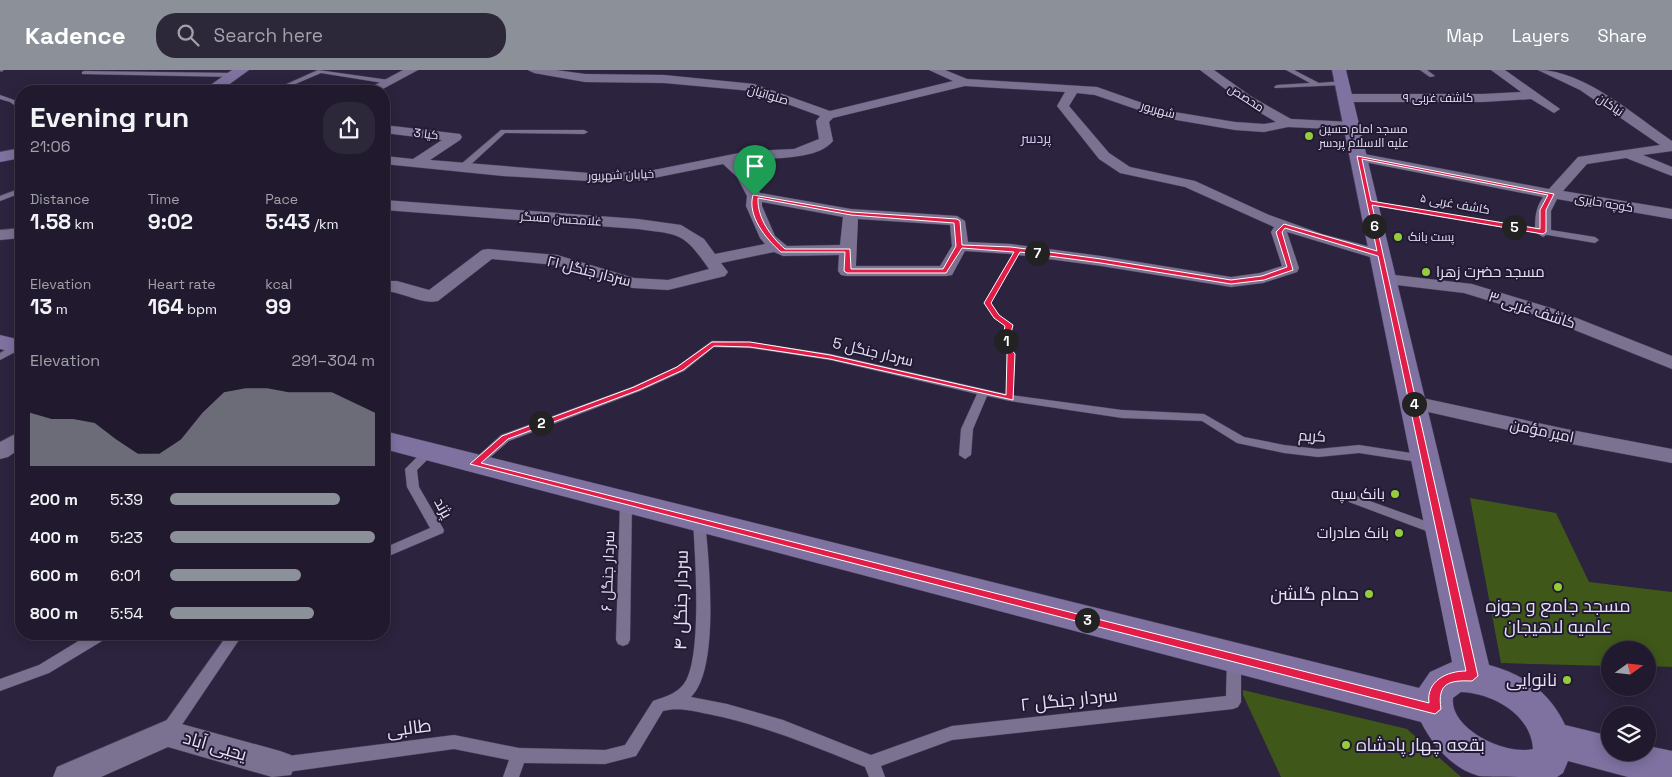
<!DOCTYPE html>
<meta charset="utf-8">
<style>
:root{--surface:#211a2e;--page:#2d273a;--text:#f1f3f6;--muted:#a2a1aa;--line:#3e384a;--accent:#8c9099}
body{margin:0;font-family:"Space Grotesk",Cairo,sans-serif;background:var(--page);color:var(--text);height:100vh;display:flex;flex-direction:column;font-size:19px;white-space:nowrap}
*{box-sizing:border-box;margin:0}
p{font-size:16px;color:var(--muted)}
.icon{flex:none;width:28px;height:28px;fill:none;stroke:currentColor;stroke-width:2;stroke-linecap:round;stroke-linejoin:round}
.map{position:relative;flex:1;overflow:hidden}
.details{position:absolute;left:15px;top:15px;width:375px;height:555px;display:flex;flex-direction:column;background:var(--surface);border-radius:20px;box-shadow:0 2px 12px #0003,0 0 0 1px var(--line)}
.details>*{flex:none}
.needle{width:32px;rotate:75deg}
.buttons{position:absolute;left:1601px;top:571px;display:grid;gap:10px}
.buttons a{display:grid;place-items:center;width:55px;height:55px;border-radius:50%;background:var(--surface);box-shadow:0 2px 12px #0003,0 0 0 1px var(--line);font-size:25px}
.pin{position:absolute;display:grid;place-items:center;width:42px;height:42px;color:#fff;margin:-51px -21px;border-radius:50% 50% 50% 0;rotate:-45deg;box-shadow:0 0 5px #0007}
.pin .icon{rotate:45deg}
.km{position:absolute;width:25px;height:25px;margin:-12px;border-radius:50%;background:#222;color:#fff;font-size:14px;line-height:25px;text-align:center}
.round{display:grid;place-items:center;flex:none;width:52px;height:52px;border-radius:20px;background:var(--page)}
.head{display:flex;align-items:center;justify-content:space-between;height:85px;padding:0 15px}
h1{font-size:28px;font-weight:700;line-height:38px}
.figures{display:grid;grid-template-columns:repeat(3,1fr);gap:8px;height:85px;padding:5px 15px}
.figures div{display:grid;align-content:center}
.figures b{font-size:21px;font-weight:700}
.figures small{font-size:14px;font-weight:400}
.figures p{font-size:14px}
.chart{height:140px;padding:10px 15px}
.chart p{display:flex;justify-content:space-between}
.chart svg{width:100%;height:90px;margin-top:5px;fill:var(--accent);opacity:.7}
ul{padding:0 15px;list-style:none;font-size:16px}
li{display:grid;grid-template-columns:80px 60px 1fr;align-items:center;height:38px}
li i{height:12px;border-radius:6px;background:var(--accent)}
header{display:flex;align-items:center;gap:30px;box-sizing:border-box;height:70px;padding:0 25px;background:var(--accent);color:#fff}
header strong{font-size:24px}
nav{display:flex;gap:28px;margin-inline-start:auto;font-size:18px}
.search{width:350px;height:45px;background:var(--page);display:flex;align-items:center;gap:12px;box-sizing:border-box;padding:0 18px;border-radius:20px;color:var(--muted);font-size:19px}
.map>svg:first-child{display:block}
.building{fill:#3f5819}
.lines{fill:none;stroke-linecap:round;stroke-linejoin:round}
.lane-casing{stroke:#473f56;stroke-width:1}
.street-casing{stroke:#473f56;stroke-width:1}
.secondary-casing{stroke:#473f56;stroke-width:1}
.path-far1{stroke:#908aa0;stroke-width:2.5;stroke-dasharray:4 2;stroke-linecap:butt}
.path{stroke:#908aa0;stroke-width:3;stroke-dasharray:5 2.5;stroke-linecap:butt}
.lane{fill:#7b7292;fill-rule:evenodd}
.street{fill:#7b7292;fill-rule:evenodd}
.secondary{fill:#7f71a0;fill-rule:evenodd}
.route{fill:#e11d48;stroke:#fff;fill-rule:evenodd}
.poi-dot{fill:#94cc3b;stroke:#221a34;stroke-width:2}
.labels{text-anchor:middle;stroke-width:4;stroke-linejoin:round;paint-order:stroke}
.far-street-label{font-size:12px;fill:#e6e2f4;stroke:#221a34}
.far-poi-label{font-size:12px;fill:#e6e2f4;stroke:#221a34;text-anchor:start}
.far-neighbourhood-label{font-size:14px;fill:#d3c9ed;stroke:#221a34}
.street-label{font-size:15px;fill:#e6e2f4;stroke:#221a34}
.poi-label{font-size:15px;fill:#e6e2f4;stroke:#221a34;text-anchor:end}
.near-poi-label{font-size:18px;fill:#e6e2f4;stroke:#221a34;text-anchor:end}
.near-street-label{font-size:18px;fill:#e6e2f4;stroke:#221a34}
</style>
<header>
<strong>Kadence</strong>
<div class="search"><svg class="icon" aria-label="search" viewBox="0 0 24 24"><circle cx="10" cy="10" r="6"/><path d="M15 15l6 6"/></svg>Search here</div>
<nav><a>Map</a><a>Layers</a><a>Share</a></nav>
</header>
<div class="map">
<svg width="1672" height="707" viewBox="0 0 1672 707">
<rect width="100%" height="100%" fill="#2c233e"/>
<g class="building">
<polygon points="1470,428 1556,443 1589,512 1672,522 1672,597 1648,596 1648,580 1610,580 1610,596 1501,593"/>
<polygon points="1243,620 1407,659 1461,707 1281,707 1243,625"/>
</g>
<g class="lines">
<g class="lane-casing">
<g id="lane">
<polygon points="0,0 4,0 1,2"/>
<polygon points="318,0 389,10 392,12 389,14 321,3 279,21 271,21"/>
<polygon points="1286,0 1294,0 1319,13 1342,11 1345,13 1342,15 1275,18 1274,17 1277,15 1310,13"/>
<polygon points="1420,0 1427,0 1435,6 1430,7"/>
<polygon points="84,1 234,3 237,5 234,7 82,4 82,2"/>
<polygon points="74,18 76,19 76,21 66,21"/>
<polygon points="0,25 14,30 21,35 21,40 10,32 0,29"/>
<polygon points="501,60 584,60 588,62 584,64 505,63 466,99 460,99 460,95"/>
<polygon points="21,118 21,123 0,131 0,126"/>
<polygon points="1366,131 1595,167 1599,170 1595,173 1369,135 1365,133"/>
<polygon points="712,271 750,272 830,284 1010,325 1122,340 1204,344 1244,367 1284,375 1318,379 1359,375 1424,385 1430,389 1424,393 1359,383 1318,387 1284,383 1237,373 1202,351 1122,348 1010,331 987,326 973,359 971,385 965,389 959,385 961,359 977,324 830,290 750,278 714,277 684,301 640,321 509,371 479,397 475,398 469,394 501,365 632,317 676,297"/>
<polygon points="15,274 21,274 21,279 0,290 0,283"/>
<polygon points="429,378 435,382 417,400 419,417 444,460 443,463 384,488 384,478 430,458 407,417 405,399 425,379"/>
<polygon points="1353,425 1442,457 1443,460 1442,463 1437,465 1349,432 1347,429 1349,426"/>
<polygon points="626,429 630,430 632,433 630,570 628,574 623,576 618,574 616,570 620,433 622,430"/>
<path d="M699 446 703 448 705 451C709 491 720 599 691 627L727 634 783 650 871 685 952 656 1226 626 1227 588 1229 584 1234 582 1239 584 1241 588V632L1238 637 1233 639 952 670 881 696 885 707H869L865 697C813 676 763 655 708 644 692 641 679 637 663 641L636 686 605 694 524 693 519 707H503L509 690 454 679 280 703 274 700 272 695 274 690 280 687 454 665 519 678 605 680 625 675 653 631C664 627 674 625 683 615 703 592 695 484 693 451L695 448Z"/>
<polygon points="90,564 109,564 107,568 49,603 0,621 0,609 39,595"/>
<polygon points="228,564 243,564 173,668 167,670 161,668 159,663 161,658"/>
</g>
</g>
<g class="street-casing">
<g id="street">
<polygon points="403,0 418,0 379,21 364,21"/>
<path d="M528 0H556L585 4 664 5 754 14 830 41 953 11 929 0H945L967 9 1097 17 1162 40 1235 52 1264 54 1276 52 1244 33 1200 0H1214L1252 27 1291 49 1352 52 1359 56 1352 60 1288 57 1264 62 1235 60 1159 47 1095 25 1077 23 1069 36 1109 83 1130 97 1195 111 1269 145 1322 164 1386 181 1388 185 1386 189 1380 190 1287 162 1299 198 1297 202 1263 213 1231 217 1101 196 1011 184 965 181 952 205 946 206H847L841 205 838 201 839 185 783 186 774 182 721 193 728 202 725 206 668 220 633 218 555 195 492 189 438 231C421 235 401 221 384 221V211H397L429 220 482 180 488 179 557 185 634 208 668 210 709 199C683 162 681 165 638 159L384 140V130L638 149 681 155 704 169 715 184 765 174 760 168 746 136 747 126 737 107 723 94 644 110 589 111 503 106 384 94V86L413 89 442 70 384 63V55L460 64 462 67 460 70 430 90 589 103 644 102 749 81 794 79 819 69 816 51 820 46 752 21 664 13 585 12 534 3ZM965 16 1065 22 1057 36 1099 89 1120 103 1185 117 1274 157 1271 162 1282 196 1260 203 1231 207 1101 186 1011 174 968 172 965 151 957 146 851 139 760 123 748 102 736 92C762 86 815 93 833 71L829 52 833 48ZM762 132 843 147 840 175 787 176 775 166 762 136ZM858 149 950 155 952 176 940 196H856Z"/>
<polygon points="1491,0 1505,0 1560,39 1554,43 1531,29 1483,32 1346,32 1340,28 1346,24 1483,24 1521,22"/>
<path d="M1538 0C1584 0 1635 46 1672 71V81L1643 85 1672 97V106L1626 88 1587 94 1563 121 1672 139V149L1557 129 1551 141V162L1543 167 1535 162C1535 148 1535 139 1543 127L1359 91 1352 87 1359 83 1549 119 1578 87 1660 75 1580 20Z"/>
<polygon points="21,158 21,168 0,170 0,160"/>
<polygon points="1386,204 1472,214 1554,239 1672,286 1672,299 1542,247 1464,223 1380,213 1377,209 1380,205"/>
<polygon points="1413,326 1566,359 1672,379 1672,393 1566,373 1406,337 1403,332 1406,327"/>
<polygon points="21,361 21,378 8,387 0,389 0,372"/>
<polygon points="167,650 280,681 291,685 295,695 291,705 272,707 168,677 101,707 53,707 57,697"/>
</g>
</g>
<g class="secondary-casing">
<g id="secondary">
<polygon points="232,0 249,0 220,21 202,21"/>
<path d="M1332 0H1346L1489 595C1523 604 1550 622 1565 655L1610 666V682H1648V676L1672 681V707H1628L1568 691 1563 703 1557 707C1539 707 1495 707 1479 706 1453 699 1433 676 1421 652L384 379V361L1419 618 1430 602 1452 592ZM1461 622C1492 623 1531 644 1533 679 1506 686 1449 659 1453 628Z"/>
<polygon points="21,78 21,88 0,92 0,82"/>
<polygon points="0,265 21,270 21,284 0,279"/>
</g>
</g>
<polyline class="path-far1" points="1006,269 1009,255 996,246 988,233 1010,194"/>
<polyline class="path" points="1006,267 1004,276 1011,284 1010,314"/>
<use href="#lane" class="lane"/>
<use href="#street" class="street"/>
<use href="#secondary" class="secondary"/>
</g>
<path class="route" d="M1357 86 1554 124 1546 140V162L1543 164 1372 135 1478 606 1472 611C1449 610 1437 613 1441 639L1435 644 470 394 502 366 634 317 677 297 712 272H750L830 285 1006 325 1007 284 1001 276 1005 256 994 248 984 233 1014 182 962 178 946 203H847L844 201 845 182H781C766 169 747 146 753 125L851 142 957 149 960 151 962 175 1011 177 1101 189 1231 210 1262 206 1287 197 1276 162 1284 154 1377 181ZM1362 89 1548 125 1540 140V159L1371 131ZM758 128 851 145 954 153 956 176 943 199H851L850 179H785C771 167 757 148 758 128ZM1285 158 1378 186 1466 601C1447 601 1426 611 1429 633L481 393 508 369 639 320 683 300 714 276 750 277 830 289 1013 330 1015 284 1008 275 1013 255 999 245 991 233 1020 182 1101 193 1231 214 1264 210 1293 200 1282 162Z"/>
<g class="poi-dot">
<circle cx="1309" cy="66" r="5"/>
<circle cx="1398" cy="167" r="5"/>
<circle cx="1426" cy="202" r="5"/>
<circle cx="1395" cy="424" r="5"/>
<circle cx="1399" cy="463" r="5"/>
<circle cx="1558" cy="517" r="5"/>
<circle cx="1369" cy="524" r="5"/>
<circle cx="1567" cy="610" r="5"/>
<circle cx="1346" cy="675" r="5"/>
</g>
<g class="labels">
<g class="far-street-label">
<text transform="translate(768 25) rotate(17)" y="4">صلواتیان</text>
<text transform="translate(1246 28) rotate(33)" y="4">محصص</text>
<text x="1438" y="32">کاشف غربی ۹</text>
<text transform="translate(1610 35) rotate(34)" y="4">نیاکان</text>
<text transform="translate(1158 40) rotate(15)" y="4">شهریور</text>
<text transform="translate(426 64) rotate(7)" y="4">کیا 3</text>
<text transform="translate(621 105) rotate(-2)" y="4">خیابان شهریور</text>
<text transform="translate(1604 133) rotate(10)" y="4">کوچه حایری</text>
<text transform="translate(1455 134) rotate(10)" y="4">کاشف غربی ۵</text>
<text transform="translate(561 149) rotate(4)" y="4">غلامحسن مسگر</text>
</g>
<g class="far-poi-label">
<text x="1319" y="63">مسجد امام حسین<tspan x="1319" dy="14">علیه الاسلام پردسر</tspan></text>
<text x="1408" y="171">پست بانک</text>
</g>
<g class="far-neighbourhood-label">
<text x="1036" y="73">پردسر</text>
</g>
<g class="street-label">
<text transform="translate(589 201) rotate(14)" y="5">سردار جنگل ۲۱</text>
<text transform="translate(1532 240) rotate(18)" y="5">کاشف غربی ۳</text>
<text transform="translate(873 282) rotate(13)" y="5">سردار جنگل 5</text>
<text transform="translate(1542 361) rotate(12)" y="5">امیر مؤمن</text>
<text transform="translate(1312 366) rotate(3)" y="5">کریم</text>
<text transform="translate(443 438) rotate(61)" y="5">پژند</text>
<text transform="translate(608 501) rotate(-88)" y="5">سردار جنگل ۶</text>
</g>
<g class="poi-label">
<text x="1436" y="207" text-anchor="start">مسجد حضرت زهرا</text>
<text x="1385" y="429">بانک سپه</text>
<text x="1389" y="468">بانک صادرات</text>
</g>
<g class="near-poi-label">
<text x="1359" y="530">حمام گلشن</text>
<text x="1558" y="542" text-anchor="middle">مسجد جامع و حوزه<tspan x="1558" dy="21">علمیه لاهیجان</tspan></text>
<text x="1557" y="616">نانوایی</text>
<text x="1356" y="681" text-anchor="start">بقعه چهار پادشاه</text>
</g>
<g class="near-street-label">
<text transform="translate(681 530) rotate(-89)" y="6">سردار جنگل ۴</text>
<text transform="translate(1069 630) rotate(-6)" y="6">سردار جنگل ۲</text>
<text transform="translate(409 658) rotate(-7)" y="6">طالبی</text>
<text transform="translate(215 676) rotate(16)" y="6">یحیی آباد</text>
</g>
</g>
</svg>
<div class="buttons">
<a><svg class="needle" viewBox="-14 -14 28 28"><path d="M0-13l5 13h-10z" fill="#e53935"/><path d="M0 13l5-13h-10z" fill="#a2a1aa"/></svg></a>
<a><svg class="icon" aria-label="layers" viewBox="0 0 24 24"><path d="M12 4l9 5-9 5-9-5zM3 14l9 5 9-5"/></svg></a>
</div>
<div class="pin" style="left:755px;top:126px;background:#1e9e55"><svg class="icon" aria-label="arrive" viewBox="0 0 24 24"><path d="M6 21V4h12l-3 4 3 4H6"/></svg></div>
<b class="km" style="left:1006px;top:271px">1</b>
<b class="km" style="left:541px;top:353px">2</b>
<b class="km" style="left:1087px;top:550px">3</b>
<b class="km" style="left:1414px;top:334px">4</b>
<b class="km" style="left:1514px;top:157px">5</b>
<b class="km" style="left:1374px;top:156px">6</b>
<b class="km" style="left:1037px;top:183px">7</b>
<section class="details">
<div class="head"><div><h1>Evening run</h1><p>21:06</p></div><a class="round"><svg class="icon" aria-label="share" viewBox="0 0 24 24"><path d="M12 15V3M7 8l5-5 5 5M5 13v7h14v-7"/></svg></a></div>
<div class="figures">
<div><p>Distance</p><b>1.58<small> km</small></b></div>
<div><p>Time</p><b>9:02</b></div>
<div><p>Pace</p><b>5:43<small> /km</small></b></div>
</div>
<div class="figures">
<div><p>Elevation</p><b>13<small> m</small></b></div>
<div><p>Heart rate</p><b>164<small> bpm</small></b></div>
<div><p>kcal</p><b>99</b></div>
</div>
<div class="chart"><p><span>Elevation</span>291–304 m</p>
<svg viewBox="0 0 160 44" preserveAspectRatio="none"><path d="M0 44V18L10 21L20 21L30 23L40 31L50 38L60 38L70 31L80 18L90 8L100 6L110 6L120 8L130 8L140 8L150 13L160 18V44z"/></svg>
</div>
<ul>
<li><b>200 m</b>5:39<i style="width:83%"></i></li>
<li><b>400 m</b>5:23<i style="width:100%"></i></li>
<li><b>600 m</b>6:01<i style="width:64%"></i></li>
<li><b>800 m</b>5:54<i style="width:70%"></i></li>
</ul>
</section>
</div>
